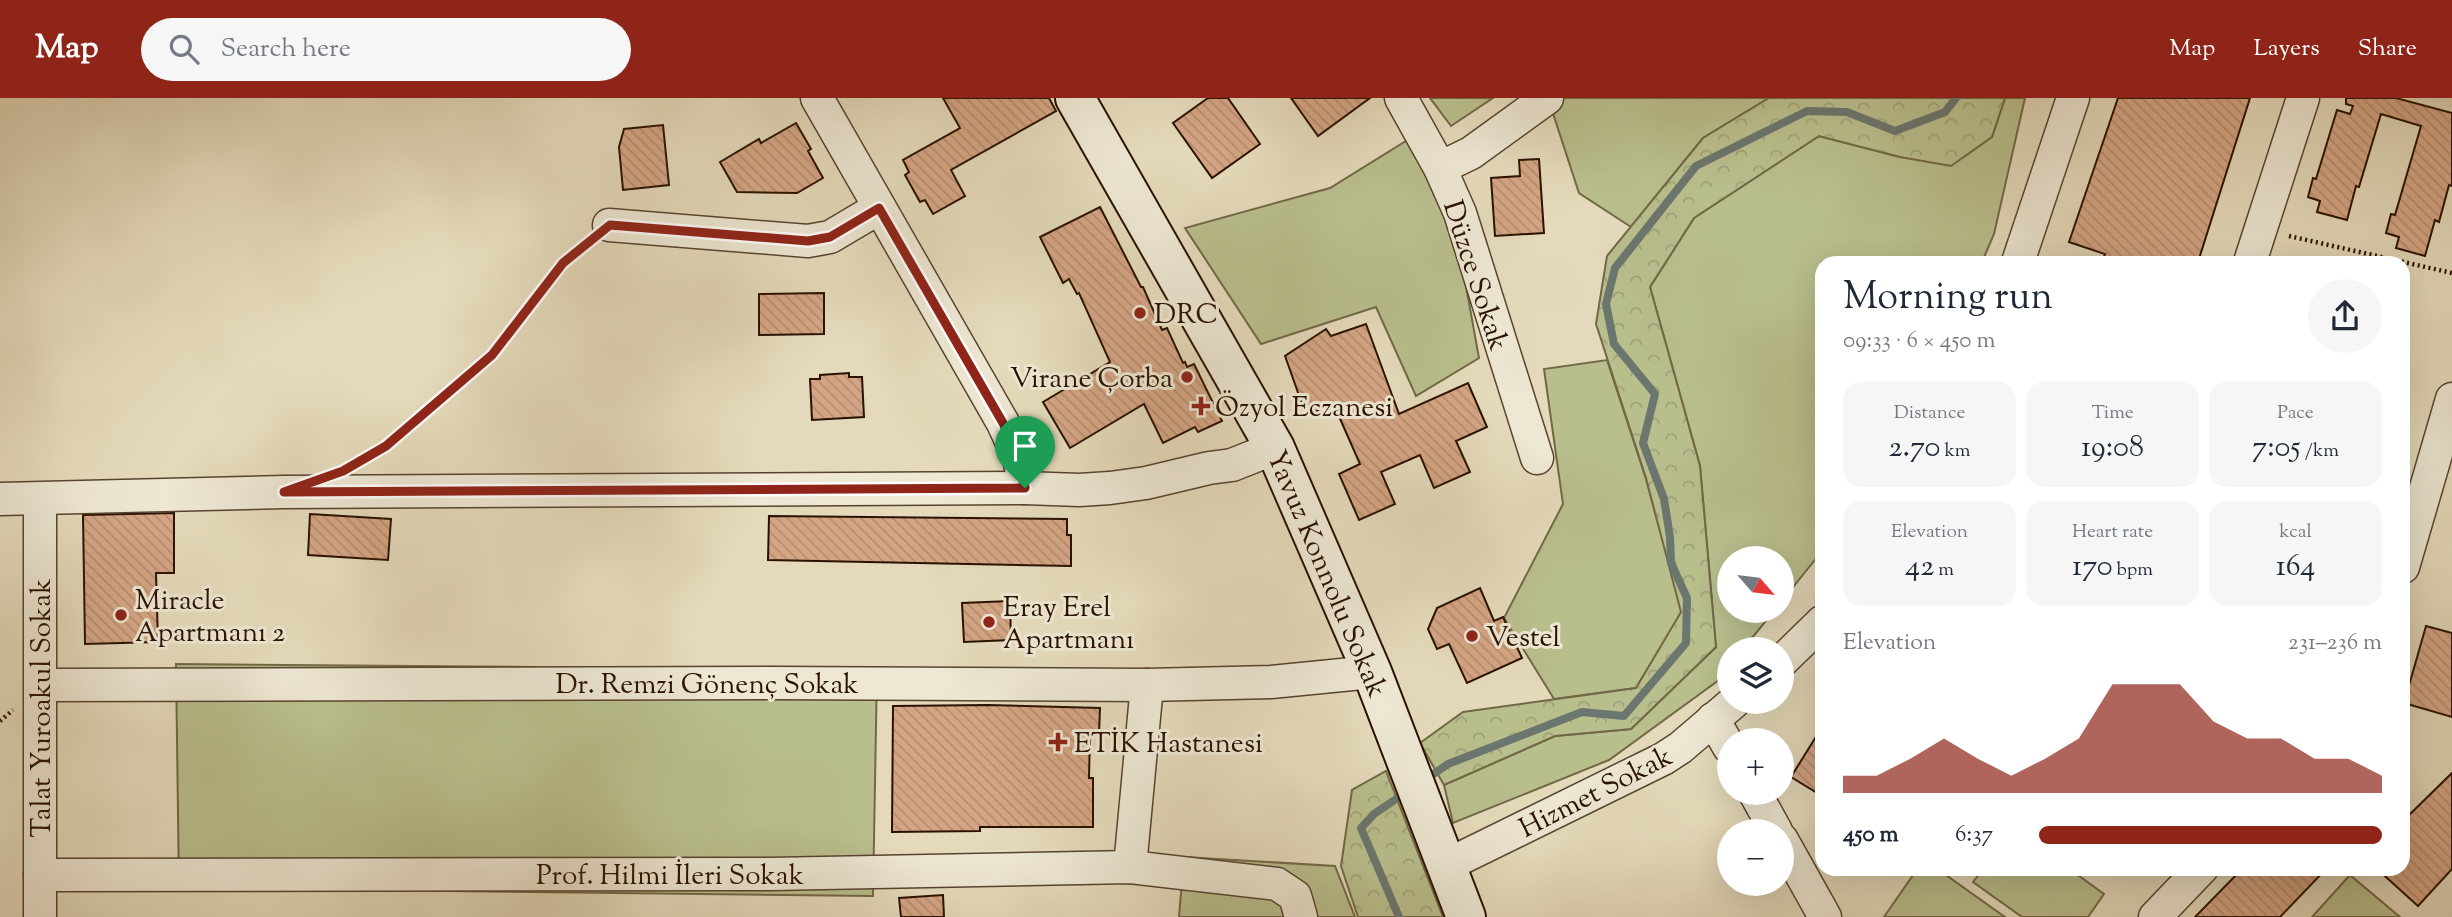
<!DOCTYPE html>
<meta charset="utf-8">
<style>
:root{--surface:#fff;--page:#f6f6f7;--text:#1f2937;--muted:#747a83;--accent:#8f2418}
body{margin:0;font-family:"Sorts Mill Goudy",serif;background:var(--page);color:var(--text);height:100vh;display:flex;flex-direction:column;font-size:26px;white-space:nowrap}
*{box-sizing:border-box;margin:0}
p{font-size:23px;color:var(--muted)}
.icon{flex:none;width:38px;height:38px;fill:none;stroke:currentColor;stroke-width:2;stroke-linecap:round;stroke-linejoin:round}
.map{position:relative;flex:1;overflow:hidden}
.side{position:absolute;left:1815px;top:158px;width:595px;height:620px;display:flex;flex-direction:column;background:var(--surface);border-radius:21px;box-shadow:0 7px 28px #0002}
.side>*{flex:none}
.needle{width:46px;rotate:118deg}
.tools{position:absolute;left:1717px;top:448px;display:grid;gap:14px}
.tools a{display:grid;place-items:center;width:77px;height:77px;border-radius:50%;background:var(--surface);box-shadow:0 7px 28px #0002;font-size:35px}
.pin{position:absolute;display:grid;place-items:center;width:60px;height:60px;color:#fff;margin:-72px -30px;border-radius:50% 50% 50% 0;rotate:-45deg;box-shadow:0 0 7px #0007}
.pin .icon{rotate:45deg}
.round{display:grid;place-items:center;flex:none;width:74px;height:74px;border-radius:37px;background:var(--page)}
.summary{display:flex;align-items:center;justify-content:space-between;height:119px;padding:0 28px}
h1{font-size:38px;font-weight:600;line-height:52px}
.stats{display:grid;grid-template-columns:repeat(3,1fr);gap:10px;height:119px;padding:7px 28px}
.stats div{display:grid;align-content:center;border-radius:18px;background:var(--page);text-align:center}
.stats b{font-size:30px;font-weight:600}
.stats small{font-size:19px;font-weight:400}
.stats p{font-size:19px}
.chart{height:196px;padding:14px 28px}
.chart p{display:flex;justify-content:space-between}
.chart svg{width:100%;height:126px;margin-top:7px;fill:var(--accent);opacity:.7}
ul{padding:0 28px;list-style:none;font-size:23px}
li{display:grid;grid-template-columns:112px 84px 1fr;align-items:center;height:52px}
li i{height:18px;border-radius:9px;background:var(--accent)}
header{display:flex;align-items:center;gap:42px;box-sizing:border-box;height:98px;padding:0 35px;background:var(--accent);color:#fff}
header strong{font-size:33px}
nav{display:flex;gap:38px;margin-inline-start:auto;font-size:24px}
.search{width:490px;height:63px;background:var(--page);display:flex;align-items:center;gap:18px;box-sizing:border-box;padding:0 24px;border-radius:38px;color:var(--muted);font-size:26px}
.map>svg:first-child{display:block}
.green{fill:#b9be8d;stroke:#726846;stroke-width:2}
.forest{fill:url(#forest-crowns);stroke:#726846;stroke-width:2}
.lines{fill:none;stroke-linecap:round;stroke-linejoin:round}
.stream{stroke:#6b766e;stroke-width:8}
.building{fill:url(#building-back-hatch);stroke:#2a1100;stroke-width:2}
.street-casing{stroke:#58432f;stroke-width:35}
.secondary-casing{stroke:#2a1100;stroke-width:42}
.path{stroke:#2a1100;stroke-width:4.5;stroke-dasharray:2 3.5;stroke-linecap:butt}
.street{stroke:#ede7d3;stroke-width:32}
.secondary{stroke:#ede7d3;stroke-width:38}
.route-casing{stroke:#fff;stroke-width:14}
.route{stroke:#8f2418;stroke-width:9}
.poi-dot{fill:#8f2418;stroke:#ede7d3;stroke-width:2.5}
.labels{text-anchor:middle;stroke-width:6;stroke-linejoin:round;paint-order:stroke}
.street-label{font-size:28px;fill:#2a1100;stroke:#ede7d3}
.poi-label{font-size:28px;fill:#2a1100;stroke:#ede7d3;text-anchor:start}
</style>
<header>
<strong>Map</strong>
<div class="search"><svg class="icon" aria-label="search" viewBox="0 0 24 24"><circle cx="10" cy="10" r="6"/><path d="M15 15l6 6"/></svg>Search here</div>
<nav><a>Map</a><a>Layers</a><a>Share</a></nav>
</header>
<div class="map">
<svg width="2452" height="819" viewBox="0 0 2452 819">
<defs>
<pattern id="forest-crowns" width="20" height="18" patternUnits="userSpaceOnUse" patternTransform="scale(1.75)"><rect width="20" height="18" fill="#b9be8d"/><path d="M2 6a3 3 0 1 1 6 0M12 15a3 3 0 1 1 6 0" fill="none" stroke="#9fa278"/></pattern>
<pattern id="building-back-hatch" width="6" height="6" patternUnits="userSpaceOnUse" patternTransform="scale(1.75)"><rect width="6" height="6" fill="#d4a584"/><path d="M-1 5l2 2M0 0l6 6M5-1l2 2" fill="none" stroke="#b68d70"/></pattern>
</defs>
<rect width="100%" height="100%" fill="#e4dabb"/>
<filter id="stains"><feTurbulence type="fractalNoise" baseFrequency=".00286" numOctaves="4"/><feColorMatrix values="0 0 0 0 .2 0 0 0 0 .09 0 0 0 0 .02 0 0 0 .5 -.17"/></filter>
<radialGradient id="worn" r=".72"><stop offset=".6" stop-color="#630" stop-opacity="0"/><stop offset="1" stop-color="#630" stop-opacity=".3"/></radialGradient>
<g class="green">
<polygon points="1430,0 1493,0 1451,28"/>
<polygon points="1548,0 1769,0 1703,40 1631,129 1579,95"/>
<polygon points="2005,0 2025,0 1994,136 1982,164 1822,164 1822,453 1782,503 1782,460 1729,460 1729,513 1774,513 1743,551 1729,551 1729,569 1719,582 1609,662 1453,725 1444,687 1555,638 1631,631 1716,549 1700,368 1650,189 1694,120 1819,38 1900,59 1992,39"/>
<polygon points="1414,38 1460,155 1479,260 1416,298 1376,209 1261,246 1185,130 1330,90"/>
<polygon points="1607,262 1646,381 1682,514 1636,590 1554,601 1504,520 1563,406 1544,271"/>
<polygon points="176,566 877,572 873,798 179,790"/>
<polygon points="1184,759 1335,768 1355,819 1179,819"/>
<polygon points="1918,770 1936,770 2005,819 1884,819"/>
<polygon points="1984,770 2068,770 2104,796 2088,819 2022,819 1973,784"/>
<polygon points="2350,777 2400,819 2312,819"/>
</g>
<g class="forest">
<polygon points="1769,0 2005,0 1992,39 1951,68 1900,59 1819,38 1694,120 1650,189 1700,368 1716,549 1631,631 1555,638 1444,687 1420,645 1463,614 1636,590 1681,514 1646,380 1596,226 1607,158 1703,40"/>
<polygon points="1386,673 1443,819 1358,819 1341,768 1352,692"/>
</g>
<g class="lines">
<g class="stream">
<polyline points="1425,682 1448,666 1582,614 1624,618 1686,545 1687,500 1671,465 1670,439 1664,401 1643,345 1655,296 1614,246 1606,206 1615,170 1696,68 1807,13 1847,14 1895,33 1945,14 1956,0"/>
<polyline points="1399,819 1361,730 1374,716 1408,693"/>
</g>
</g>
<g class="building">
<polygon points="943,0 1049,0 1056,13 951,72 965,98 933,116 925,102 920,104 905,77 909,74 903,62 960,30"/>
<polygon points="1208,0 1228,0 1260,46 1212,80 1173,25"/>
<polygon points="1291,0 1370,0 1318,38"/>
<polygon points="2118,0 2250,0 2198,164 2102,164 2105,156 2069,144"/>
<polygon points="2346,0 2396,0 2452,15 2452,88 2449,87 2439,124 2435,122 2425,158 2396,150 2399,139 2386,135 2391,116 2395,117 2421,28 2381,16 2359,89 2356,88 2347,122 2317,114 2320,103 2308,99 2313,80 2316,81 2337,12 2350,16 2353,8 2346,6"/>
<polygon points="796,25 811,51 808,53 823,80 797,95 737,94 720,64 759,41 761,45"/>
<polygon points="663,27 669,87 623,92 619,49 624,31"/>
<polygon points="1539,61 1544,135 1495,138 1491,80 1520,78 1519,62"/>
<polygon points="1100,109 1141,189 1143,189 1162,232 1167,230 1183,265 1185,264 1187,269 1194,266 1222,323 1198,334 1195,329 1163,345 1144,306 1070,350 1043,304 1110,264 1079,195 1077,196 1069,181 1063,185 1040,139"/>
<polygon points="824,195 824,236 759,237 759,196"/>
<polygon points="1366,226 1399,316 1468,285 1487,329 1456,343 1470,374 1434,390 1420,357 1381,374 1395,406 1359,422 1339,376 1360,366 1334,307 1306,317 1285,258 1326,231 1331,238"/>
<polygon points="849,275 849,279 862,279 864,319 812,322 810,281 820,281 820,277"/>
<polygon points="174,415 174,475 156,475 158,544 85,546 83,417"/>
<polygon points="310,416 391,421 388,462 308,457"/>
<polygon points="769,418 1067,421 1067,437 1071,437 1071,468 768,462"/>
<polygon points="1480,490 1494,523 1503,519 1522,560 1467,585 1449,546 1437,551 1428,531 1437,510"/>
<polygon points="1010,503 1011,542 964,544 962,505"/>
<polygon points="2426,528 2452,535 2452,619 2404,605"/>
<polygon points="988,607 1100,610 1099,637 1090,637 1089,680 1093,680 1093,729 980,729 980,733 892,734 893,608"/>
<polygon points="1822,629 1822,698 1791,679"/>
<polygon points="2452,675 2452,771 2418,808 2376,770 2403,770 2403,723"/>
<polygon points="2243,770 2327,770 2280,819 2195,819"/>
<polygon points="943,797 944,819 901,819 899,800"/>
</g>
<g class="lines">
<g class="street-casing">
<g id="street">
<polyline points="817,0 1003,325 1019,360 1025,390"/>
<polyline points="1401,0 1440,70 1460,115 1537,360"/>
<polyline points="1440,70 1471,55 1547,0"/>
<polyline points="609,127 808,143 830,139 879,110"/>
<polyline points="2018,164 2073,0"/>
<polyline points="2250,164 2303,0"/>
<polyline points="0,401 284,394 1025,390 1079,392 1110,390 1146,385 1209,370 1232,367 1275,350"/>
<polyline points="2403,469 2452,301"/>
<polyline points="1782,563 1822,524"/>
<polyline points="41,587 772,585 1147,587 1271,584 1372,574"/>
<polyline points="1713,621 1729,649"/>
<polyline points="1755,695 1776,733"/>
<polyline points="1782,742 1825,819"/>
<polyline points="1447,767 1663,661 1680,650 1734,604"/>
<polyline points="1130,769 1147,587"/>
<polyline points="40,777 771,776 1130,769 1277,786 1295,798 1301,819"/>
<polyline points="40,819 40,402"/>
<polyline points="2155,819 2202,770"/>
</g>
</g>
<g class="secondary-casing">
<polyline id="secondary" points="1075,0 1275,350 1372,574 1466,819"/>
</g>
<g class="path">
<polyline points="2289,138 2452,175"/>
<polyline points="356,365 385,348 492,257 563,165 589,144"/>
<polyline points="0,623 13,612"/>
</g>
<use href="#street" class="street"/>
<use href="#secondary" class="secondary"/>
</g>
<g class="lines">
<g class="route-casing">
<polygon id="route" points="879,110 1003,325 1019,360 1025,390 284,394 343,373 386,348 492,257 563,165 610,127 808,143 830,139"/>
</g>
<use href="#route" class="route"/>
</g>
<g class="poi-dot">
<circle cx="1140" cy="215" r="7"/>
<circle cx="1187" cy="279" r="7"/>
<path d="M1197.5 297.5h7v7h7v7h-7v7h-7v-7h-7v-7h7z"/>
<circle cx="121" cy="517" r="7"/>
<circle cx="989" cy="524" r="7"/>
<circle cx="1472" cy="538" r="7"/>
<path d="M1054.5 633.5h7v7h7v7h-7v7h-7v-7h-7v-7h7z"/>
</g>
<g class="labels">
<g class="street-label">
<text transform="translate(1477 177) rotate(72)" y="10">Düzce Sokak</text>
<text transform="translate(1328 475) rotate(67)" y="10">Yavuz Konnolu Sokak</text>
<text x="707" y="595">Dr. Remzi Gönenç Sokak</text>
<text transform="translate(40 610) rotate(-90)" y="10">Talat Yuroakul Sokak</text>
<text transform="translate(1595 693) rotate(-27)" y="10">Hizmet Sokak</text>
<text x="670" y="786">Prof. Hilmi İleri Sokak</text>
</g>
<g class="poi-label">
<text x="1154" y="225">DRC</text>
<text x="1173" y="289" text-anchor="end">Virane Çorba</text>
<text x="1215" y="318">Özyol Eczanesi</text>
<text x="135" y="511">Miracle<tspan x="135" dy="32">Apartmanı 2</tspan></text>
<text x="1003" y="518">Eray Erel<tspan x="1003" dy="32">Apartmanı</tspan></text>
<text x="1486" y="548">Vestel</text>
<text x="1074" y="654">ETİK Hastanesi</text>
</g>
</g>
<rect width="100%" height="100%" filter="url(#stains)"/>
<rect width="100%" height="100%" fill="url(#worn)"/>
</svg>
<div class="tools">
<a><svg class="needle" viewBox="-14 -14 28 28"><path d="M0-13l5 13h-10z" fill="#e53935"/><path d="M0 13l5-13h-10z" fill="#747a83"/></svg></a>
<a><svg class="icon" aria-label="layers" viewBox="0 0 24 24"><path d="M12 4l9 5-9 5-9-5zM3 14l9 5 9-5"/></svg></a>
<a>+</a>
<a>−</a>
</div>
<div class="pin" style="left:1025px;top:390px;background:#1e9e55"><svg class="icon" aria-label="arrive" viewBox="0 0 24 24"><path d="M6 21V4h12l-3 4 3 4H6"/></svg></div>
<section class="side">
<div class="summary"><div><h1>Morning run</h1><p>09:33 · 6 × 450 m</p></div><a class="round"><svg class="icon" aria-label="share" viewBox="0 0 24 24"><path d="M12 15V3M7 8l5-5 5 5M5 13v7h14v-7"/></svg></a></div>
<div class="stats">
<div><p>Distance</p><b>2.70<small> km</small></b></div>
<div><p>Time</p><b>19:08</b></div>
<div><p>Pace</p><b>7:05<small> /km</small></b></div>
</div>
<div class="stats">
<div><p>Elevation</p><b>42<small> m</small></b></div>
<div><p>Heart rate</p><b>170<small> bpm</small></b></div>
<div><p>kcal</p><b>164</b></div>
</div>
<div class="chart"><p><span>Elevation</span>231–236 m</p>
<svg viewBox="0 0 160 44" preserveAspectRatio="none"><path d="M0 44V38L10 38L20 32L30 25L40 32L50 38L60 32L70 25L80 6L90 6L100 6L110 19L120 25L130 25L140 32L150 32L160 38V44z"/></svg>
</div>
<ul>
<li><b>450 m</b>6:37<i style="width:100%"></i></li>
</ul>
</section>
</div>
